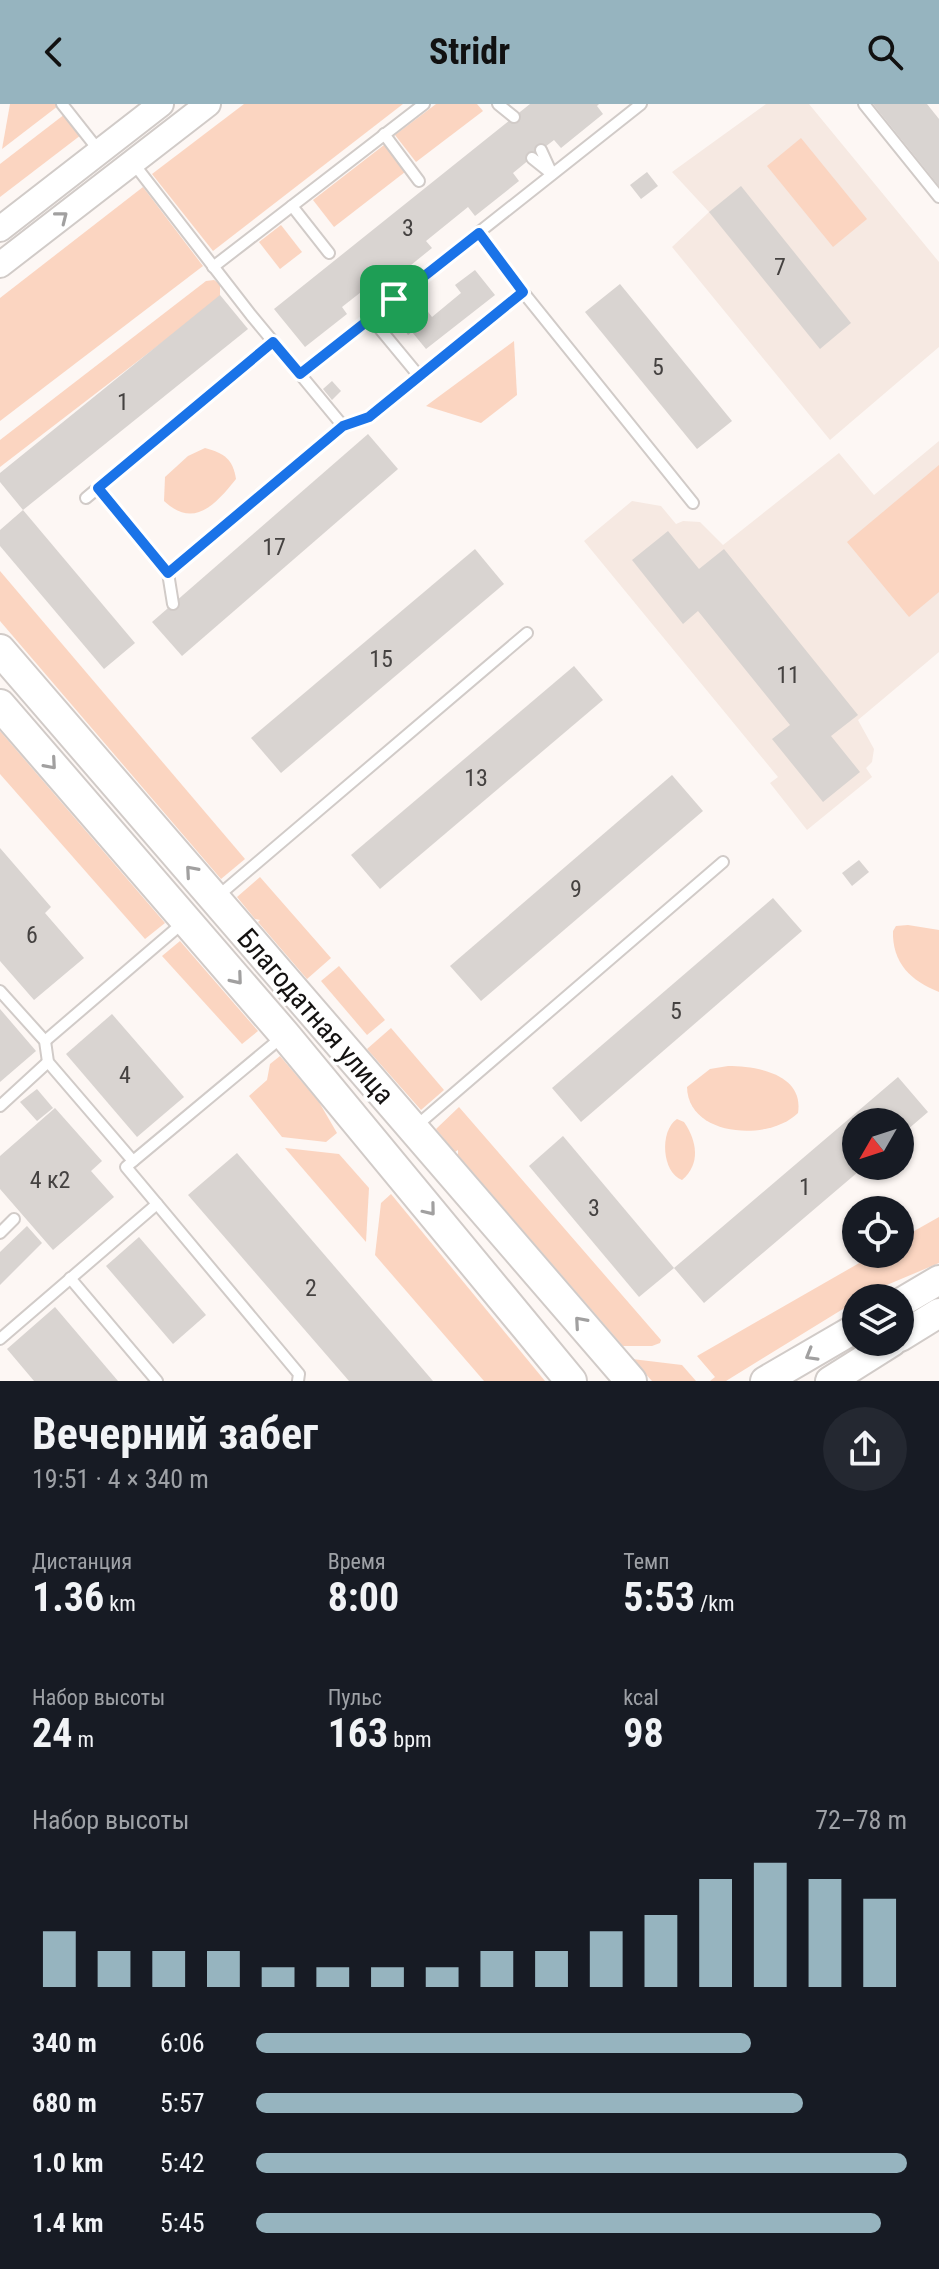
<!DOCTYPE html>
<html lang="ru">
<meta charset="utf-8">
<style>
:root{--surface:#171b24;--page:#242831;--text:#f1f3f6;--muted:#9ea1a6;--accent:#96b4bf}
body{margin:0;font-family:"Roboto Condensed",sans-serif;background:var(--page);color:var(--text);height:100vh;display:flex;flex-direction:column;font-size:30px;white-space:nowrap}
*{box-sizing:border-box;margin:0}
p{font-size:26px;color:var(--muted)}
.icon{flex:none;width:44px;height:44px;fill:none;stroke:currentColor;stroke-width:2;stroke-linecap:round;stroke-linejoin:round}
.map{position:relative;height:1277px;overflow:hidden}
.side{display:flex;flex-direction:column;background:var(--surface);flex:1}
.side>*{flex:none}
.needle{width:52px;rotate:231deg}
.buttons{position:absolute;left:842px;top:1004px;display:grid;gap:16px}
.buttons a{display:grid;place-items:center;width:72px;height:72px;border-radius:50%;background:var(--surface);box-shadow:0 2px 6px #0004;font-size:40px}
.pin{position:absolute;display:grid;place-items:center;width:68px;height:68px;color:#fff;margin:-34px;border-radius:16px;box-shadow:0 4px 12px #0006}
.round{display:grid;place-items:center;flex:none;width:84px;height:84px;border-radius:42px;background:var(--page)}
.head{display:flex;align-items:center;justify-content:space-between;height:136px;padding:0 32px}
h1{font-size:44px;font-weight:700;line-height:60px}
.figures{display:grid;grid-template-columns:repeat(3,1fr);gap:12px;height:136px;padding:8px 32px}
.figures div{display:grid;align-content:center}
.figures b{font-size:40px;font-weight:700}
.figures small{font-size:22px;font-weight:400}
.figures p{font-size:22px}
.chart{height:224px;padding:16px 32px}
.chart p{display:flex;justify-content:space-between}
.chart svg{width:100%;height:144px;margin-top:8px;stroke:var(--accent);stroke-width:6}
ul{padding:0 32px;list-style:none;font-size:26px}
li{display:grid;grid-template-columns:128px 96px 1fr;align-items:center;height:60px}
li i{height:20px;border-radius:10px;background:var(--accent)}
header{display:flex;justify-content:space-between;align-items:center;height:104px;padding:0 32px;background:var(--accent);color:#111;font-size:36px;font-weight:700}
.map>svg:first-child{display:block}
.built{fill:#f6e9e2}
.green{fill:#fbd5c1}
.building{fill:#d9d4d1}
.lines{fill:none;stroke-linecap:round;stroke-linejoin:round}
.service-casing{stroke:#d1cbc8;stroke-width:14}
.tertiary-casing{stroke:#d1cbc8;stroke-width:28}
.secondary-casing{stroke:#d1cbc8;stroke-width:32}
.primary-casing{stroke:#d1cbc8;stroke-width:34}
.service{stroke:#fff;stroke-width:10}
.tertiary{stroke:#fff;stroke-width:24}
.secondary{stroke:#fff;stroke-width:28}
.primary{stroke:#fff;stroke-width:30}
.oneway{stroke:#a1a0a0}
.route-casing{stroke:#fff;stroke-width:16}
.route{stroke:#1a73e8;stroke-width:10}
.labels{text-anchor:middle;stroke-width:7;stroke-linejoin:round;paint-order:stroke}
.number-label{font-size:24px;fill:#454241}
.street-label{font-size:28px;fill:#141211;stroke:#fff}
</style>
<header><svg class="icon" aria-label="back" viewBox="0 0 24 24"><path d="M15 5l-7 7 7 7"/></svg>Stridr<svg class="icon" aria-label="search" viewBox="0 0 24 24"><circle cx="10" cy="10" r="6"/><path d="M15 15l6 6"/></svg></header>
<div class="map">
<svg width="939" height="1277" viewBox="0 0 939 1277">
<rect width="100%" height="100%" fill="#fdf7f4"/>
<g class="built">
<polygon points="766,0 809,0 939,158 939,243 830,336 672,143 709,108 672,68"/>
<polygon points="939,337 939,548 858,616 874,645 872,658 866,664 872,673 807,726 770,679 778,673 584,437 632,397 661,402 676,420 683,417 700,418 723,441 839,349 874,391"/>
</g>
<g class="green">
<polygon points="10,0 56,0 58,2 2,45"/>
<polygon points="244,0 403,0 213,147 152,70"/>
<polygon points="436,0 477,0 483,7 416,58 395,31"/>
<polygon points="65,10 81,31 0,93 0,60"/>
<polygon points="801,34 867,115 833,143 767,62"/>
<polygon points="384,41 405,68 334,123 313,96"/>
<polygon points="143,83 203,162 0,317 0,194"/>
<polygon points="281,121 302,148 280,165 259,138"/>
<polygon points="214,176 220,180 220,194 0,363 0,336 206,177"/>
<polygon points="514,237 517,291 481,319 426,302"/>
<path d="M205 344C224 349 233 355 236 375 215 401 194 425 164 397L165 373 188 352Z"/>
<polygon points="939,361 939,488 909,513 847,438"/>
<polygon points="0,467 245,755 221,775 0,517"/>
<polygon points="0,627 165,819 145,835 0,670"/>
<polygon points="260,773 331,854 307,875 258,818 260,816 255,815 237,793"/>
<path d="M908 821 939 826V888C911 877 892 859 893 827L896 822Z"/>
<polygon points="180,837 258,927 242,940 162,852"/>
<polygon points="339,862 385,916 367,931 321,877"/>
<polygon points="391,924 444,986 421,1006 367,945"/>
<polygon points="280,952 319,998 337,1029 326,1038 282,1033 249,992 267,976 270,960"/>
<path d="M728 962C757 962 804 970 798 1009 769 1038 688 1033 687 983L710 965Z"/>
<polygon points="459,1003 661,1236 660,1239 652,1242 623,1242 458,1051 458,1046 455,1048 436,1025"/>
<path d="M677 1015 684 1018C697 1037 701 1060 682 1076 662 1069 659 1027 677 1015Z"/>
<polygon points="285,1044 339,1050 369,1084 366,1138"/>
<polygon points="391,1090 545,1277 484,1277 375,1151 381,1099"/>
<polygon points="939,1113 939,1159 856,1194 856,1197 726,1277 710,1277 715,1273 697,1252 875,1150 900,1150 900,1135"/>
<polygon points="632,1255 682,1261 696,1277 652,1277"/>
</g>
<g class="building">
<polygon points="530,0 599,0 597,2 603,10 561,44 554,36 541,46 513,69 519,77 475,112 468,103 426,137 432,144 390,178 384,170 342,203 347,210 305,243 274,205"/>
<polygon points="873,0 927,0 939,15 939,82"/>
<polygon points="647,68 658,82 641,95 630,81"/>
<polygon points="741,82 851,219 820,245 709,108"/>
<polygon points="475,166 495,191 426,245 412,228 408,231 399,218 422,200 432,213 461,189 455,181"/>
<polygon points="620,180 732,317 697,345 585,208"/>
<polygon points="220,191 248,225 23,406 0,378 0,369"/>
<polygon points="332,277 341,287 332,296 323,285"/>
<polygon points="368,330 398,365 182,552 152,518"/>
<polygon points="23,406 135,539 104,565 0,442 0,426"/>
<polygon points="668,427 699,465 724,445 858,611 831,632 860,668 823,698 772,635 790,621 698,507 683,520 632,456"/>
<polygon points="475,445 504,480 281,669 251,634"/>
<polygon points="574,562 603,596 380,785 351,751"/>
<polygon points="672,671 703,707 481,897 450,862"/>
<polygon points="0,744 51,803 45,809 84,854 34,896 0,857"/>
<polygon points="859,756 869,768 852,782 842,769"/>
<polygon points="773,794 802,827 581,1018 552,984"/>
<polygon points="0,905 36,947 0,978"/>
<polygon points="112,910 184,993 137,1033 66,950"/>
<polygon points="898,973 928,1008 900,1032 900,1018 856,1018 856,1062 865,1062 704,1199 674,1164"/>
<polygon points="37,985 53,1004 37,1017 20,998"/>
<polygon points="55,1004 102,1057 91,1067 114,1093 53,1146 0,1085 0,1052"/>
<polygon points="563,1032 674,1164 639,1193 529,1062"/>
<polygon points="237,1049 433,1277 349,1277 188,1091"/>
<polygon points="27,1122 42,1139 0,1181 0,1148"/>
<polygon points="139,1133 206,1211 173,1240 106,1162"/>
<polygon points="55,1203 118,1277 34,1277 7,1245"/>
</g>
<g class="lines">
<g class="service-casing">
<g id="service">
<polyline points="62,0 100,48"/>
<polyline points="498,0 514,13"/>
<polyline points="864,0 939,93"/>
<polyline points="384,30 419,77"/>
<polyline points="532,54 552,70 541,46"/>
<polyline points="134,60 251,211 343,322 168,469"/>
<polyline points="292,102 329,149"/>
<polyline points="479,129 523,188 693,399"/>
<polyline points="213,163 424,0"/>
<polyline points="371,214 419,272 523,188"/>
<polyline points="300,270 641,0"/>
<polyline points="343,322 369,313 419,272"/>
<polyline points="98,384 168,469 173,500"/>
<polyline points="86,394 273,238"/>
<polyline points="218,792 527,529"/>
<polyline points="0,887 45,937 48,958 133,1057"/>
<polyline points="45,937 185,817"/>
<polyline points="0,1002 48,958"/>
<polyline points="415,1023 723,758"/>
<polyline points="157,1100 299,1270 298,1277"/>
<polyline points="0,1129 14,1115"/>
<polyline points="70,1174 157,1277"/>
<polyline points="0,1235 157,1100 126,1063 282,933"/>
</g>
</g>
<g class="tertiary-casing">
<g id="tertiary">
<polyline points="0,125 161,0"/>
<polyline points="0,161 208,0"/>
</g>
</g>
<g class="secondary-casing">
<g id="secondary">
<polyline points="900,1199 939,1176"/>
<polyline points="900,1233 939,1209"/>
<polyline points="765,1277 856,1224"/>
<polyline points="830,1277 892,1238"/>
</g>
</g>
<g class="primary-casing">
<g id="primary">
<polyline points="0,546 631,1277"/>
<polyline points="0,601 285,931 571,1277"/>
</g>
</g>
<use href="#service" class="service"/>
<use href="#tertiary" class="tertiary"/>
<use href="#secondary" class="secondary"/>
<use href="#primary" class="primary"/>
</g>
<defs><path id="oneway-chevron" d="M-2-3.5L2.5 0L-2 3.5" fill="none" stroke-width="1.6" stroke-linecap="round" stroke-linejoin="round" transform="scale(2)"/></defs>
<g class="oneway">
<use href="#oneway-chevron" transform="translate(62 113) rotate(-38)"/>
<use href="#oneway-chevron" transform="translate(51 660) rotate(49)"/>
<use href="#oneway-chevron" transform="translate(191 767) rotate(-131)"/>
<use href="#oneway-chevron" transform="translate(237 875) rotate(50)"/>
<use href="#oneway-chevron" transform="translate(430 1106) rotate(51)"/>
<use href="#oneway-chevron" transform="translate(580 1218) rotate(-131)"/>
<use href="#oneway-chevron" transform="translate(811 1251) rotate(150)"/>
</g>
<g class="lines">
<g class="route-casing">
<polygon id="route" points="479,129 523,188 369,313 343,322 168,469 98,384 273,238 300,270"/>
</g>
<use href="#route" class="route"/>
</g>
<g class="labels">
<g class="number-label">
<text x="408" y="132">3</text>
<text x="780" y="171">7</text>
<text x="658" y="271">5</text>
<text x="123" y="306">1</text>
<text x="274" y="451">17</text>
<text x="381" y="563">15</text>
<text x="788" y="579">11</text>
<text x="476" y="682">13</text>
<text x="576" y="793">9</text>
<text x="32" y="839">6</text>
<text x="676" y="915">5</text>
<text x="125" y="979">4</text>
<text x="50" y="1084">4 к2</text>
<text x="805" y="1091">1</text>
<text x="594" y="1112">3</text>
<text x="311" y="1192">2</text>
</g>
<g class="street-label">
<text transform="translate(316 912) rotate(49)" y="10">Благодатная улица</text>
</g>
</g>
</svg>
<div class="buttons">
<a><svg class="needle" viewBox="-14 -14 28 28"><path d="M0-13l5 13h-10z" fill="#e53935"/><path d="M0 13l5-13h-10z" fill="#9ea1a6"/></svg></a>
<a><svg class="icon" aria-label="locate" viewBox="0 0 24 24"><circle cx="12" cy="12" r="6"/><path d="M12 2v4M12 18v4M2 12h4M18 12h4"/></svg></a>
<a><svg class="icon" aria-label="layers" viewBox="0 0 24 24"><path d="M12 4l9 5-9 5-9-5zM3 14l9 5 9-5"/></svg></a>
</div>
<div class="pin" style="left:394px;top:195px;background:#1e9e55"><svg class="icon" aria-label="arrive" viewBox="0 0 24 24"><path d="M6 21V4h12l-3 4 3 4H6"/></svg></div>
</div>
<section class="side">
<div class="head"><div><h1>Вечерний забег</h1><p>19:51 · 4 × 340 m</p></div><a class="round"><svg class="icon" aria-label="share" viewBox="0 0 24 24"><path d="M12 15V3M7 8l5-5 5 5M5 13v7h14v-7"/></svg></a></div>
<div class="figures">
<div><p>Дистанция</p><b>1.36<small> km</small></b></div>
<div><p>Время</p><b>8:00</b></div>
<div><p>Темп</p><b>5:53<small> /km</small></b></div>
</div>
<div class="figures">
<div><p>Набор высоты</p><b>24<small> m</small></b></div>
<div><p>Пульс</p><b>163<small> bpm</small></b></div>
<div><p>kcal</p><b>98</b></div>
</div>
<div class="chart"><p><span>Набор высоты</span>72–78 m</p>
<svg viewBox="0 0 160 44" preserveAspectRatio="none"><path d="M5 44V27M15 44V33M25 44V33M35 44V33M45 44V38M55 44V38M65 44V38M75 44V38M85 44V33M95 44V33M105 44V27M115 44V22M125 44V11M135 44V6M145 44V11M155 44V17"/></svg>
</div>
<ul>
<li><b>340 m</b>6:06<i style="width:76%"></i></li>
<li><b>680 m</b>5:57<i style="width:84%"></i></li>
<li><b>1.0 km</b>5:42<i style="width:100%"></i></li>
<li><b>1.4 km</b>5:45<i style="width:96%"></i></li>
</ul>
</section>
